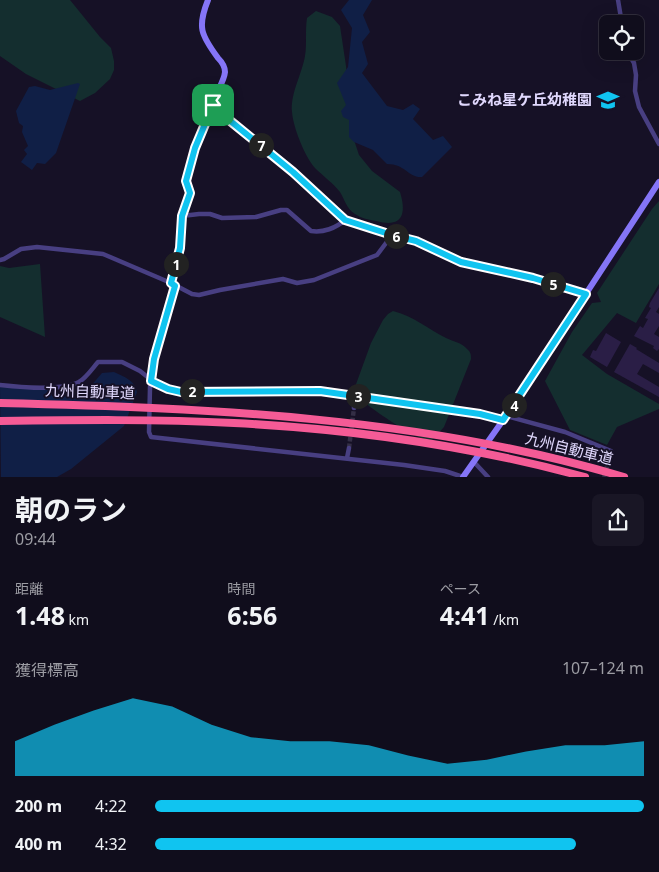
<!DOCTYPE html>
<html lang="ja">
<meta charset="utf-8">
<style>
:root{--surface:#100d1c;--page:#191625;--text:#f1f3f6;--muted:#9c9ca3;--line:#302d3b;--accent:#10c4f0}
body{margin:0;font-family:"Noto Sans","Noto Sans JP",sans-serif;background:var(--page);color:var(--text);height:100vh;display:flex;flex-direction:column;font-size:19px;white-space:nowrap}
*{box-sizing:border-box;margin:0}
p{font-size:16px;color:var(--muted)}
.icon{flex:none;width:28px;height:28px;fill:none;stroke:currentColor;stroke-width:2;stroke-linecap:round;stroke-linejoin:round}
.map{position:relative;height:477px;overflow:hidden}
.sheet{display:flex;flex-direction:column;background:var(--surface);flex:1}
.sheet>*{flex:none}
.buttons{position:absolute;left:599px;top:15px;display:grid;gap:10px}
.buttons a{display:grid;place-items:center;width:45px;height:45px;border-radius:8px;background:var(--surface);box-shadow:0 5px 20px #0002,0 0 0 1px var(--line);font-size:25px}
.pin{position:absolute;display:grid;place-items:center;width:42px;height:42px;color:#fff;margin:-21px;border-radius:10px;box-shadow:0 2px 8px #0006}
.km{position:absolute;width:25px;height:25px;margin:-12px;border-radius:50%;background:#222;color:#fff;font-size:14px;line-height:25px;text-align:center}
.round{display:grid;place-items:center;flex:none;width:52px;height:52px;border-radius:8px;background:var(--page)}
.summary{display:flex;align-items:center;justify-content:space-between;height:85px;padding:0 15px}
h1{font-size:28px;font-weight:700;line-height:38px}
.metrics{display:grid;grid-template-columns:repeat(3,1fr);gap:8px;height:85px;padding:5px 15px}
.metrics div{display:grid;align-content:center}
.metrics b{font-size:25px;font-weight:700}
.metrics small{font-size:14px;font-weight:400}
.metrics p{font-size:14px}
.chart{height:140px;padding:10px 15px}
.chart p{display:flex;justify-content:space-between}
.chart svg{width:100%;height:90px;margin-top:5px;fill:var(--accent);opacity:.7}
ul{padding:0 15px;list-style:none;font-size:16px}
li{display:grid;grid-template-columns:80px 60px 1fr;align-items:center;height:38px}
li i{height:12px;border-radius:6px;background:var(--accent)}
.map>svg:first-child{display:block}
.green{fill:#142e2f}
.water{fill:#101f46}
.building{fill:#2a1e46}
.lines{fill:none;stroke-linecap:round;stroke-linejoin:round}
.street-tunnel{stroke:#342f46;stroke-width:4.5;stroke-dasharray:4.5 2;stroke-linecap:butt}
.street{stroke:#483f82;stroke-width:4.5}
.secondary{stroke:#8575f7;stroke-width:6}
.highway{stroke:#f55b96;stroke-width:8}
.route-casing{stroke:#fff;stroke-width:10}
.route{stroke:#10c4f0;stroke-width:6}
.labels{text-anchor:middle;stroke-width:4;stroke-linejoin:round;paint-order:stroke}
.poi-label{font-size:15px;font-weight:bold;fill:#e0d8fd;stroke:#161126;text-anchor:end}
.street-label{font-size:15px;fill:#e0d8fd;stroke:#161126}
</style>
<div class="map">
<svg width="659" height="477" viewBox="0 0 659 477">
<rect width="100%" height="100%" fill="#161126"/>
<g class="green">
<polygon points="0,0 70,0 100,37 111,48 114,61 114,70 110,79 95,93 80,101 26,74 0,56"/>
<path d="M316 11 332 17 340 26 346 66 352 134 359 155 372 171 400 192C407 215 402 228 376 221 369 220 361 218 355 214 346 208 345 200 340 192 333 183 323 176 315 168 305 157 293 127 292 112 290 94 302 74 305 56 307 44 305 31 307 18Z"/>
<polygon points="659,201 659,284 636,323 617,313 582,355 607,374 659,404 659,409 617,427 607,445 570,430 545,381 572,332 592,303 601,302 597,293 652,209"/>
<polygon points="40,264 45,337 0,317 0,266 9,268"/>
<path d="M393 311C413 316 428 329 446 338 454 342 461 342 467 349 471 352 471 355 471 359L444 427 432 440C416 442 370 407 356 396L355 387 371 343 383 320 388 314Z"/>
</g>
<g class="water">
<path d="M349 0H372L363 15 370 32 362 42 368 64 362 73 387 106 403 110 413 104 420 109 413 119 433 140 443 136 452 147 422 177C408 178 406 164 387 164L373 150 354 142 349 137V120L343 117 341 111 346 105 337 83 348 67 352 28 341 10Z"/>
<polygon points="78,83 80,84 56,153 45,164 37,163 32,170 21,162 27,154 24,150 28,146 22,132 23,126 19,123 16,111 29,87 35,86 50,90"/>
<path d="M114 372C124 377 135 380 137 392L124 426 71 469 57 477H1L0 387 51 390 52 396 87 397 90 387 102 373Z"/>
</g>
<g class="building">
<polygon points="659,288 659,307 656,312 659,314 659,326 654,334 659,337 659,349 657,351 653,348 654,346 634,336 640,326 643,328 648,319 645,318 651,308 649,307 650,303"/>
<polygon points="606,333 621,342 607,367 590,357 593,350 596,351"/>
<polygon points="630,344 637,348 636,349 659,363 659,373 643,364 637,374 659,387 659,397 614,372"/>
</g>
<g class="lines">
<g class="street-tunnel">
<polyline points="349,448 354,408"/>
<polyline points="604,477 610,456"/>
</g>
<g class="street">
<polyline points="618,0 622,24"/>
<polyline points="627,51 634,63 636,75 635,91 639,107 659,144"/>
<path d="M182 216 199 214H210L222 218 256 217 281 210H287L311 231C323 233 336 228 345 220"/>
<polyline points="0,260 4,259 21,249 37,247 103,254 171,283 192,294 199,295 220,290 283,279 297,283 314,280 377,255 392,235 417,241 461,263 533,278 586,294"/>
<polyline points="171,283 180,248 182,216 190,193 186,181 195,148 213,105"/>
<polyline points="175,286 154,359 150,387 149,432 151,437 404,465 445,471 463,477"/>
<path d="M0 385C18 387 64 391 79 382 86 378 92 369 98 362H122L140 371 159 386 181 392 320 391 480 415 503 420"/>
<polyline points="354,396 354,408"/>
<polyline points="506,416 565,432 611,451 610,456"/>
<polyline points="347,458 349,448"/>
<polyline points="474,462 488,477"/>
</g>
<g class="secondary">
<path d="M208 0C197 27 201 35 218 58 222 62 225 66 225 72 224 83 214 94 213 105L223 115 293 171 345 220 392 235"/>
<polyline points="463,477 506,416 659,182"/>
</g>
<g class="highway">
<path d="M0 403C209 408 422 417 624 477"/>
<path d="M0 421C78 420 156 419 234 423 352 429 471 446 585 477"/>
</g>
</g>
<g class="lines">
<g class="route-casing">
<polygon id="route" points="213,105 223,115 293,172 345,220 392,235 416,241 461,262 533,278 586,294 503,420 480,414 320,391 181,392 168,389 151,381 154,359 175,286 171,283 180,248 182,216 190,193 186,181 195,148"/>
</g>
<use href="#route" class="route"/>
</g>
<defs>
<g id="school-bare" transform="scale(1.725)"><path d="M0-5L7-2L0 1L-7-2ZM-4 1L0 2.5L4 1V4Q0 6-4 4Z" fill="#10c4f0" stroke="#161126" stroke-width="2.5" paint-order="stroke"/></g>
</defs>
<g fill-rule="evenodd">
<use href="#school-bare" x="608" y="100"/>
</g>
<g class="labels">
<g class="poi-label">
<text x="592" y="105">こみね星ケ丘幼稚園</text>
</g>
<g class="street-label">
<text transform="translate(90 392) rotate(2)" y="5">九州自動車道</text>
<text transform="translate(569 449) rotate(14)" y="5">九州自動車道</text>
</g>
</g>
</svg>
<div class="buttons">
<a><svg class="icon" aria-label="locate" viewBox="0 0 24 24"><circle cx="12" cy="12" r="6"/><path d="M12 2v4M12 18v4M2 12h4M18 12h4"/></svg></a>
</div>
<div class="pin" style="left:213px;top:105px;background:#1e9e55"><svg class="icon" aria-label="arrive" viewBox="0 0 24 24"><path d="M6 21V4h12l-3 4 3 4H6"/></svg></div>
<b class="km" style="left:176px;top:264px">1</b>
<b class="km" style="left:192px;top:391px">2</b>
<b class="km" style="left:358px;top:396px">3</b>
<b class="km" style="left:514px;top:405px">4</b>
<b class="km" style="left:553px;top:284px">5</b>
<b class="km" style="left:396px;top:236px">6</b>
<b class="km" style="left:261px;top:145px">7</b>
</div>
<section class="sheet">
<div class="summary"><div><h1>朝のラン</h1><p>09:44</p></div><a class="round"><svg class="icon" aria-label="share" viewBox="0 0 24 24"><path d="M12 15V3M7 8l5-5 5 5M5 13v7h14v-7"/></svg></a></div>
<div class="metrics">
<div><p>距離</p><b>1.48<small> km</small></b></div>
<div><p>時間</p><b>6:56</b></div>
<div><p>ペース</p><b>4:41<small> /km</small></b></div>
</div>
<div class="chart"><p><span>獲得標高</span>107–124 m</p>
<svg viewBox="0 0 160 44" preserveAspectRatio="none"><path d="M0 44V27L10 19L20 12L30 6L40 10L50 19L60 25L70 27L80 27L90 29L100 34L110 38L120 36L130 32L140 29L150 29L160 27V44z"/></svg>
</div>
<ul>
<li><b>200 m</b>4:22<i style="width:100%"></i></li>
<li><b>400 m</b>4:32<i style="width:86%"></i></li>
</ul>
</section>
